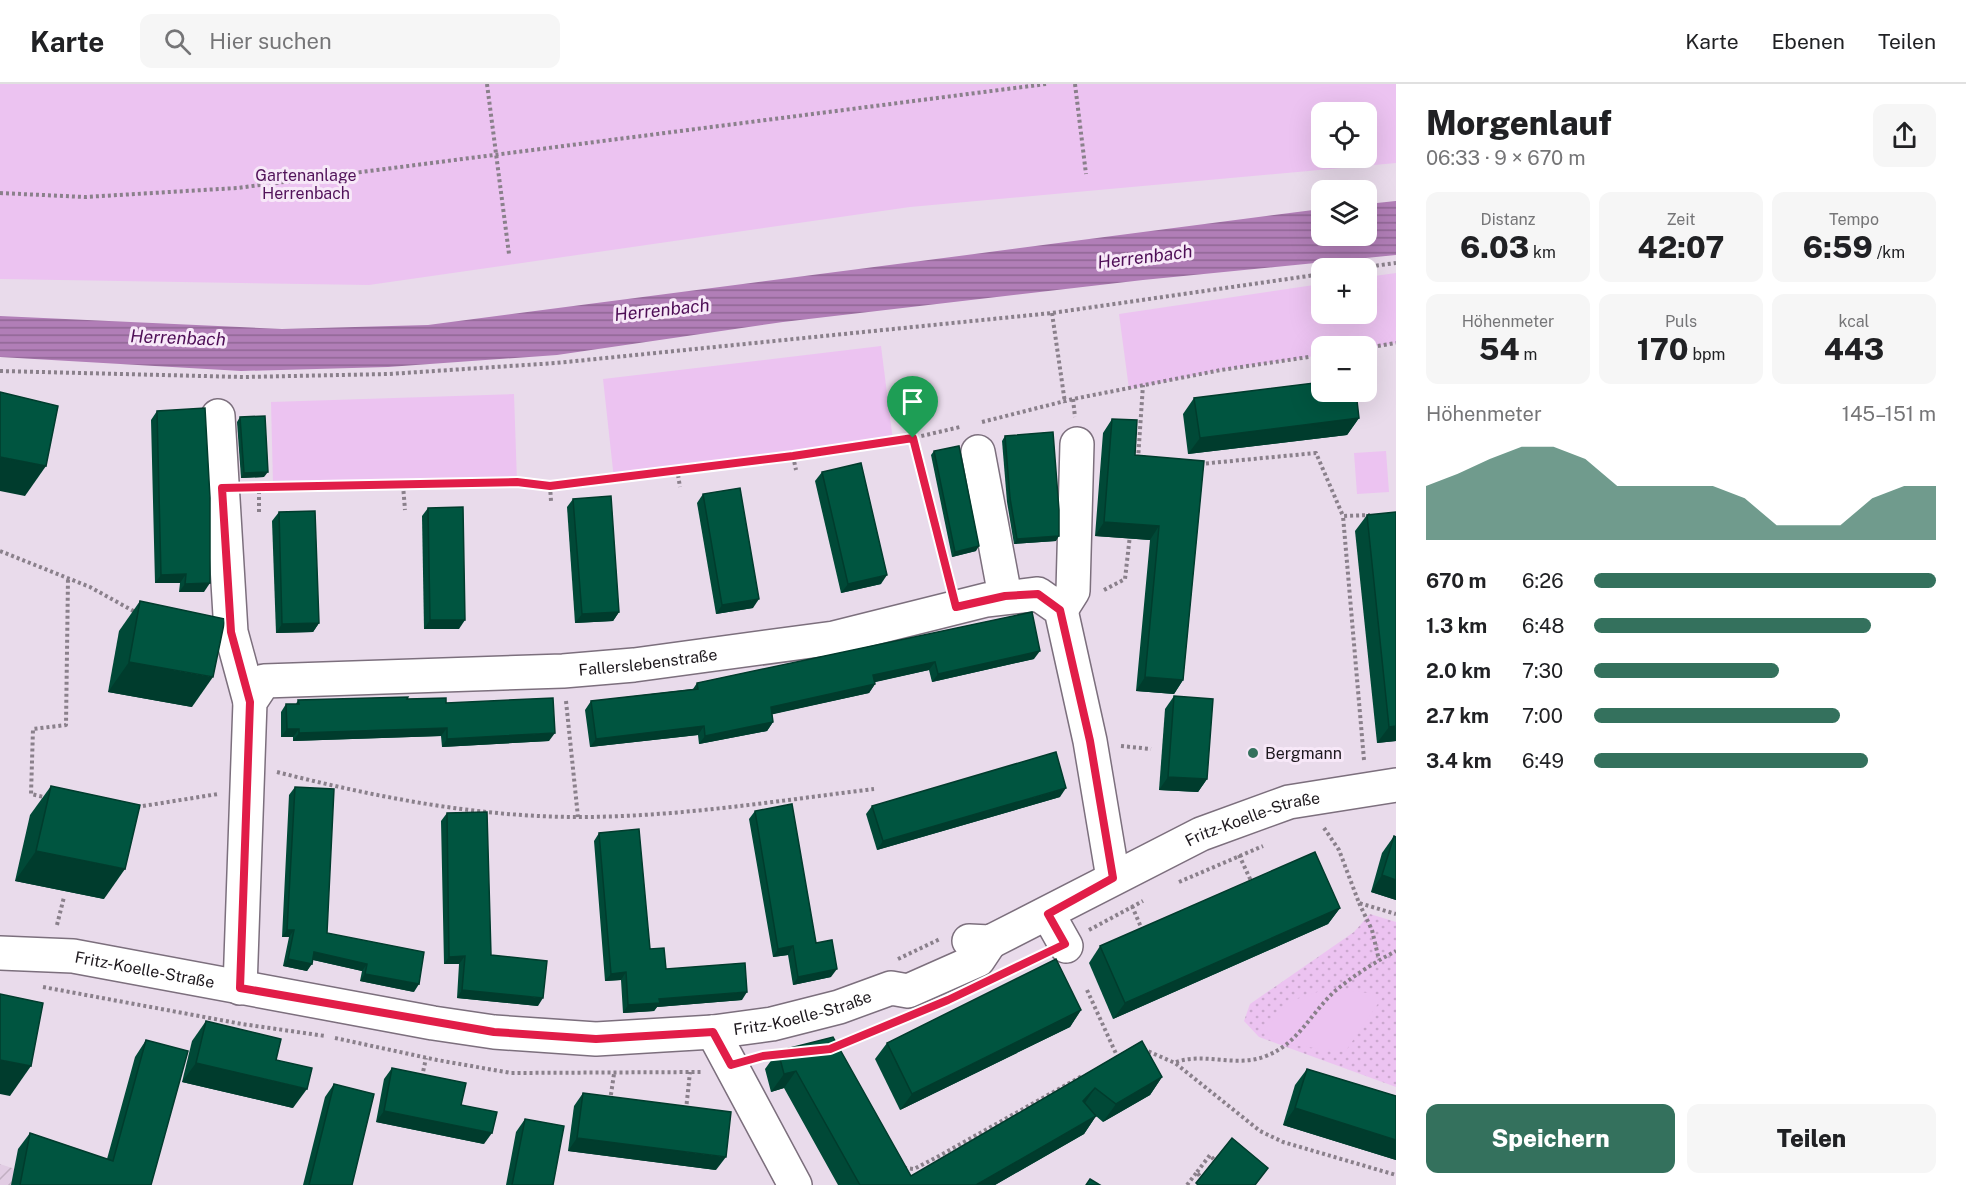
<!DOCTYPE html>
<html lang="de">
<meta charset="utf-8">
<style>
:root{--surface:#fff;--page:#f6f6f6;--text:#202124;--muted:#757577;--line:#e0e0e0;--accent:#34715d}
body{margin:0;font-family:"Public Sans",sans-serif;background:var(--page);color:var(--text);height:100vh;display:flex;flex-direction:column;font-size:22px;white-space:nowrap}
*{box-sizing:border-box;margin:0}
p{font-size:20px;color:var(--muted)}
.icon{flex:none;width:33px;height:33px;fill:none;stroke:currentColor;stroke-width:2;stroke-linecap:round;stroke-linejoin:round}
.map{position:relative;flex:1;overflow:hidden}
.panel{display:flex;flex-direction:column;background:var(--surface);width:570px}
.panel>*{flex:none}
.controls{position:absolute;left:1311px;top:18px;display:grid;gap:12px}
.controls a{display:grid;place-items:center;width:66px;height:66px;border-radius:12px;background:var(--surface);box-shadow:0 6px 24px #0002;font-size:30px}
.pin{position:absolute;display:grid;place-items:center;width:51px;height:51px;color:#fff;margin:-62px -26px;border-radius:50% 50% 50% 0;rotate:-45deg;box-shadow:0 0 6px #0007}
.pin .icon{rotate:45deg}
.round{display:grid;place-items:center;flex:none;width:63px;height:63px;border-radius:12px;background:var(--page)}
.headline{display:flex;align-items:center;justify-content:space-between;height:102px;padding:0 30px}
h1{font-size:33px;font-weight:800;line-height:45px}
.metrics{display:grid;grid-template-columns:repeat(3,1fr);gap:9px;height:102px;padding:6px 30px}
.metrics div{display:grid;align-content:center;border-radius:12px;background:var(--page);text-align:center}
.metrics b{font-size:30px;font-weight:800}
.metrics small{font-size:16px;font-weight:400}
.metrics p{font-size:16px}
.chart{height:168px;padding:12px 30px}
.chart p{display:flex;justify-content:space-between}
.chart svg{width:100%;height:108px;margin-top:6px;fill:var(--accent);opacity:.7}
.action{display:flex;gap:12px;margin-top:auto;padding:12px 30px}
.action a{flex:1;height:69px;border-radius:12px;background:var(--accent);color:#fff;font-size:24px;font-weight:800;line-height:69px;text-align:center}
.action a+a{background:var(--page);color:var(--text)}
ul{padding:0 30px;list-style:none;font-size:20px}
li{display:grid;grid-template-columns:96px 72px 1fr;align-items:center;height:45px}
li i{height:15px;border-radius:8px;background:var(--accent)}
header{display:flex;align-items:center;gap:36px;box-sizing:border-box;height:84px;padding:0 30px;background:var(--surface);border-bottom:2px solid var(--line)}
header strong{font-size:28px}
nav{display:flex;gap:33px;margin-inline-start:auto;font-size:21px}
.search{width:420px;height:54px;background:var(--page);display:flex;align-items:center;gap:15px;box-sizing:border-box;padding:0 21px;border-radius:12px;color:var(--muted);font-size:22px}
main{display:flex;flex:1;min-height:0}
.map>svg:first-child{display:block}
.industrial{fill:url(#industrial-furrows)}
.grass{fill:url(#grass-dots)}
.green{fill:#ecc3f1;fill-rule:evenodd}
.water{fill:url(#water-rules)}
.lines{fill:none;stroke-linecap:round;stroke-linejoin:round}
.minor-casing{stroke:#7c6f7d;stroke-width:36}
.path{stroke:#8a808b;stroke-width:4;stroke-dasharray:3 3;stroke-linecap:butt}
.minor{stroke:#fff;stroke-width:33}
.wall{fill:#004937}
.shaded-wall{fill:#003c2d}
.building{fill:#005540;stroke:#003c2d;stroke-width:1.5}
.route-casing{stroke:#fff;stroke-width:12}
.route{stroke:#e11d48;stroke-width:8}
.poi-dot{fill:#34715d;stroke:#f7e8f8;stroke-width:2}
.labels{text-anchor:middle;stroke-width:6;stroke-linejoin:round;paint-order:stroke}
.park-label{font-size:16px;fill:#511259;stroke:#f7e8f8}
.street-label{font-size:16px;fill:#1e191e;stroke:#f7e8f8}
.poi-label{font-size:16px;fill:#1e191e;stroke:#f7e8f8;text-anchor:start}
.water-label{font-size:18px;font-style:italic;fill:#4e0e56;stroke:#f7e8f8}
</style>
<header>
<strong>Karte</strong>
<div class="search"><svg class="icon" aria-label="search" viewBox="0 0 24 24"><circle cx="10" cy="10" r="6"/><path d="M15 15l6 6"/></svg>Hier suchen</div>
<nav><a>Karte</a><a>Ebenen</a><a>Teilen</a></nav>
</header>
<main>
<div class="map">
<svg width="1396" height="1101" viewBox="0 0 1396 1101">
<defs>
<pattern id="industrial-furrows" width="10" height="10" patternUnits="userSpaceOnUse" patternTransform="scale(1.5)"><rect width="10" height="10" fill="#e1cce3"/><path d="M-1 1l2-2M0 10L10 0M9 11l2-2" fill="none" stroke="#c1afc2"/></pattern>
<pattern id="grass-dots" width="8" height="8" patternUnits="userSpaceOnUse" patternTransform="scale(1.5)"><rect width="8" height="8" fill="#ecc3f1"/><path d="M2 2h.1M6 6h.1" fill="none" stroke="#caa7ce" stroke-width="1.8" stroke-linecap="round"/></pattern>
<pattern id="water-rules" width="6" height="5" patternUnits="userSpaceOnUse" patternTransform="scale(1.5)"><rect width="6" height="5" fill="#b17eb7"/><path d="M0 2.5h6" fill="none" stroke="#8f6694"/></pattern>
</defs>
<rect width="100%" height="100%" fill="#e9dbeb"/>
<polygon class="industrial" points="0,1080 63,1101 0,1101"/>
<polygon class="grass" points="1370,830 1396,838 1396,1003 1259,953 1244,937 1250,920 1354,848"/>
<g class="green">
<path d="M0 0H1396V79L910 123 369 201 0 195ZM1366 28V74H1322V28Z"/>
<polygon points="1396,189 1396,259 1367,264 1322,262 1321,271 1221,286 1129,305 1119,230 1321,200 1322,230 1366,230 1367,193"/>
<polygon points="881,262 893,357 614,395 603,295"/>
<polygon points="514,310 517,398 273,400 271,318"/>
<polygon points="1386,367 1389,408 1357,410 1354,369"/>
<polygon points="1329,904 1384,911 1345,968 1277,959 1265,945 1288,918"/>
</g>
<polygon class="water" points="1396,117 1396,171 1143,196 783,238 557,271 388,283 241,287 0,273 0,232 282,245 428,241 1321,125 1322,152 1366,152 1367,120"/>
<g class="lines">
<g class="minor-casing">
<g id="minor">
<polyline points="218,332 231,548 250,618"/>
<polyline points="978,368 1005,512"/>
<polyline points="1061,526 1073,507 1077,360"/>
<polyline points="1048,830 1066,862"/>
<path id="s1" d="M969 857 990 858 1201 750 1289 718 1396 701"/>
<path id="s2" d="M0 869 73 872 433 939 494 948 596 955 713 948 772 940 839 923 891 904 908 907 978 876 990 858"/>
<path id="s3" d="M240 904 250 618 264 597 563 587 634 581 834 554 986 516 1038 510 1061 526 1090 657 1113 794"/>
<polyline points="713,948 795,1101"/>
</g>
</g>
<g class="path">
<polyline points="487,0 509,170"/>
<polyline points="1075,0 1086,90"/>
<polyline points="0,109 85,113 237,104 1046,0"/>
<polyline points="1358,184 1396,179"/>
<polyline points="1052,229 1065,319"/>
<polyline points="1366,264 1396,259"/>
<polyline points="0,287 243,293 389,290 556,279 1052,229 1322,190"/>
<polyline points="1073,315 1075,333"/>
<polyline points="982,338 1073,315 1221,286 1322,271"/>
<polyline points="913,354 947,496"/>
<polyline points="793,372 796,386"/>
<polyline points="1138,375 1143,301"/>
<polyline points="1200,380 1316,369 1343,432"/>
<polyline points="677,385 680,403"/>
<polyline points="403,401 405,426"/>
<polyline points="253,402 517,398 550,402 793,372 913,354 960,343"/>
<polyline points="550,402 551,417"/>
<polyline points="259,428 259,402"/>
<polyline points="0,467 90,503 137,529"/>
<polyline points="1104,506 1125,495 1130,451"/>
<polyline points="566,617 578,733"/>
<polyline points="1121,662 1151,665"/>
<polyline points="1364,676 1343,432 1370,431"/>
<path d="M277 688C376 713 476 733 579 733 678 733 776 717 874 705"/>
<polyline points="48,714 31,710 33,645 66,641 68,494"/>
<polyline points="137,723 218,710"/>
<polyline points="1324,744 1339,766 1359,819 1396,830"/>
<polyline points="1239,771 1252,799"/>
<polyline points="1179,798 1263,762"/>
<polyline points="1359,819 1372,846 1379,876"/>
<polyline points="1132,822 1143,848"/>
<polyline points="57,841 64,813"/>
<polyline points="1089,846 1143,817"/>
<polyline points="898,875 940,855"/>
<polyline points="1006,889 1040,873"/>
<polyline points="43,903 242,940 325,952"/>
<polyline points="1087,906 1118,974"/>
<polyline points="335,954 437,976 511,989 702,988"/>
<polyline points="836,963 898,937"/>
<polyline points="1143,965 1175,979 1260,1047 1283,1058 1396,1091"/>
<path d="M1176 978C1205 968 1236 984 1266 972 1299 959 1310 930 1335 907 1353 892 1375 878 1396 867"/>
<polyline points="422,993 426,974"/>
<polyline points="610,1017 614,990"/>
<polyline points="686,1026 690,988"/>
<polyline points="904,1084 914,1085 939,1072 1082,992"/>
<polyline points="1197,1088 1210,1071 1215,1077"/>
<polyline points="1187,1101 1197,1088 1201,1094"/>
</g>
<use href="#minor" class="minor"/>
</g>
<g class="wall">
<polygon points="1194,314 1359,334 1347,351 1188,370 1183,330"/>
<polygon points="157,327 204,508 179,508 180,499 155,499 151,336"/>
<polygon points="240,333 264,393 241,394 237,338"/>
<polygon points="1112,335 1135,371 1204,377 1183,596 1174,610 1136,607 1150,456 1095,452 1103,349"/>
<polygon points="1005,352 1056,457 1014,460 1007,418 1002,357"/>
<polygon points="934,367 976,467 952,473 931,371"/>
<polygon points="822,388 881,500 841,509 815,397"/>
<polygon points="703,410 753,524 716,530 697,419"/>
<polygon points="573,415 619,528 613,537 575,539 567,423"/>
<polygon points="428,424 459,545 424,545 422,432"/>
<polygon points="279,428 319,539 313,548 276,549 272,437"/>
<polygon points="1367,431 1396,657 1377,659 1355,447"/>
<polygon points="140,517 192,623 108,608 119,547"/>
<polygon points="1032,528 1034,575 932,598 929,586 874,598 875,600 869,609 772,630 773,638 767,647 699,660 698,651 590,663 585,626 591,617 693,605 697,599"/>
<polygon points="1174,612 1207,695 1198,708 1159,706 1165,625"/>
<polygon points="407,615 446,619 549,657 442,663 441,652 293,657 293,653 281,653 281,628 286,620 296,620 298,616"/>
<polygon points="51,702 104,815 15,797 30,731"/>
<polygon points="295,703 327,849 414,908 360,897 362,887 313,876 307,887 283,882 289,853 282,853 289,711"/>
<polygon points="1060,713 877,766 866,730 872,722"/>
<polygon points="755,727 816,859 831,893 793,901 788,871 773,873 749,735"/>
<polygon points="447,729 491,871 538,922 457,914 459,880 444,880 441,737"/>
<polygon points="599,749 650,865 666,885 742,916 657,923 654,927 623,929 621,896 605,897 594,757"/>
<polygon points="1394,752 1396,816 1371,808 1382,769"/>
<polygon points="1340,824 1328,840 1113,935 1089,879 1100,862"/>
<polygon points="1081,926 1070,943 900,1026 875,975 887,959"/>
<polygon points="206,937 293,1024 182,998 192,957"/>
<polygon points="146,956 151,1101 11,1101 18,1065 30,1049 107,1075 135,973"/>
<polygon points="1142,957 1162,993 1150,1011 1103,1038 1096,1032 1084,1050 995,1101 838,1101 784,1004 771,1008 765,985 778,967 911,1092"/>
<polygon points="392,984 484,1060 376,1038 384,995"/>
<polygon points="1307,985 1396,1012 1396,1076 1283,1041 1295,1001"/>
<polygon points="334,1000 352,1101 303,1101 325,1013"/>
<polygon points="583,1009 716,1086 568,1067 574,1022"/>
<polygon points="525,1035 553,1101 506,1101 516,1048"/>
</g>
<g class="shaded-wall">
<polygon points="1359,334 1347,351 1188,370 1200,354"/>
<polygon points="0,373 46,382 25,412 0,407"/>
<polygon points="268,388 264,393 241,394 244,389"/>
<polygon points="1104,438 1159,442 1150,456 1095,452"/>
<polygon points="1059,452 1056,457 1014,460 1017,455"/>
<polygon points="979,462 976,467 952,473 955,468"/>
<polygon points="186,490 180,499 155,499 161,491"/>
<polygon points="887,491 881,500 841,509 848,500"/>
<polygon points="210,499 204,508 179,508 185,500"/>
<polygon points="759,515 753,524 716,530 722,521"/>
<polygon points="619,528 613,537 575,539 582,530"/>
<polygon points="430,536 465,536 459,545 424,545"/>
<polygon points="319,539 313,548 276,549 282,540"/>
<polygon points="1040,567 1034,575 932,598 938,590"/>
<polygon points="129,578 213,593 192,623 108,608"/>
<polygon points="935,578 929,586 867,600 873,591"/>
<polygon points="1145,593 1183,596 1174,610 1136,607"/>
<polygon points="875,600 869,609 765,632 771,623"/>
<polygon points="773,638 767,647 699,660 705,652"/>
<polygon points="704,642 698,651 590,663 596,655"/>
<polygon points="1396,642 1396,657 1377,659 1389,643"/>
<polygon points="447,644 441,652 293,657 299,649"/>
<polygon points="287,645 299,645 293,653 281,653"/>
<polygon points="555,649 549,657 442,663 447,655"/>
<polygon points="1168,693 1207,695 1198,708 1159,706"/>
<polygon points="1066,704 1060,713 877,766 883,757"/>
<polygon points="36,767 125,785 104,815 15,797"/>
<polygon points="1382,791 1396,796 1396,816 1371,808"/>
<polygon points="1340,824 1328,840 1113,935 1125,919"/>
<polygon points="287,846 294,846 289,853 282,853"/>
<polygon points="793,862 788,871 773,873 778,865"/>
<polygon points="314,868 367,880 362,887 309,875"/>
<polygon points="465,872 459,880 444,880 449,873"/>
<polygon points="288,875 312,880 307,887 283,882"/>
<polygon points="837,885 831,893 793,901 798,893"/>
<polygon points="626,888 621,896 605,897 611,890"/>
<polygon points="365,890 419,900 414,908 360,897"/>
<polygon points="462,906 543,914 538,922 457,914"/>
<polygon points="747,908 742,916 657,923 654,927 623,929 628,921 659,915"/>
<polygon points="1081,926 1070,943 900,1026 912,1010"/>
<polygon points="0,976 31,982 10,1012 0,1010"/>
<polygon points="196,979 307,1005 293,1024 182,998"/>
<polygon points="796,987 784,1004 771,1008 784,990"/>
<polygon points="1162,993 1150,1011 1103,1038 1116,1020"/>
<polygon points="1095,1004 1083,1022 1083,1017"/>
<polygon points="1295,1024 1396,1056 1396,1076 1283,1041"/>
<polygon points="384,1027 492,1049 484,1060 376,1038"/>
<polygon points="1096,1032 1084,1050 995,1101 976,1101"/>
<polygon points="577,1054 726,1073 716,1086 568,1067"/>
</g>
<g class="building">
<polygon points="1322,298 1322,308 1356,308 1359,334 1200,354 1194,314"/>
<polygon points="0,308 58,322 46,382 0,373"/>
<polygon points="205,324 210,414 210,499 185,500 186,490 161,491 157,327"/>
<polygon points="265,332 268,388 244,389 240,333"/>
<polygon points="1112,335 1137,336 1135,371 1204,377 1183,596 1145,593 1159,442 1104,438"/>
<polygon points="1053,348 1059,426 1059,452 1017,455 1010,414 1005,352"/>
<polygon points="959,362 979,462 955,468 934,367"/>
<polygon points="861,379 887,491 848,500 822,388"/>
<polygon points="740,404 759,515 722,521 703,410"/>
<polygon points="611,412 619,528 582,530 573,415"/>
<polygon points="463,423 465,536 430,536 428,424"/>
<polygon points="315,427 319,539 282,540 279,428"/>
<polygon points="1396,428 1396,642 1389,643 1367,431"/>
<polygon points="140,517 225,535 213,593 129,578"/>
<polygon points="1032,528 1040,567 938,590 935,578 873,591 875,600 771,623 773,638 705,652 704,642 596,655 591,617 698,605 697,599"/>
<polygon points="1174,612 1213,615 1207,695 1168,693"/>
<polygon points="408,613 407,615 446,614 446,619 553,614 555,649 447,655 447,644 299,649 299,645 287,645 286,620 299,620 298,616"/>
<polygon points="1056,668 1066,704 883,757 872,722"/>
<polygon points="51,702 140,721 125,785 36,767"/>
<polygon points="295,703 334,705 327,849 424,868 419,900 365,890 367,880 314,868 312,880 288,875 294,846 287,846"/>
<polygon points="792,720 816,859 832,856 837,885 798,893 793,862 778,865 755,727"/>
<polygon points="487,728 491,871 547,877 543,914 462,906 465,872 449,873 447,729"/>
<polygon points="639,745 650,865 664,864 666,885 745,879 747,908 659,915 660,919 628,921 626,888 611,890 599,749"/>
<polygon points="1394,752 1396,753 1396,796 1382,791"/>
<polygon points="1315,768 1340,824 1125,919 1100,862"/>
<polygon points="1056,875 1081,926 912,1010 887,959"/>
<polygon points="0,910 43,919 31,982 0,976"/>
<polygon points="206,937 281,955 276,976 312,984 307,1005 196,979"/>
<polygon points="833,953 911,1092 1142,957 1162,993 1116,1020 1095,1004 1083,1017 1096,1032 976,1101 860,1101 796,987 784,990 778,967"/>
<polygon points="146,956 188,967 151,1101 20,1101 30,1049 113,1077"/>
<polygon points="392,984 466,999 461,1021 497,1028 492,1049 384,1027"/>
<polygon points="1307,985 1396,1012 1396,1056 1295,1024"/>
<polygon points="334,1000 374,1010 352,1101 309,1101"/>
<polygon points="583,1009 731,1028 726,1073 577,1054"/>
<polygon points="525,1035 564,1042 553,1101 512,1101"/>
<polygon points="1232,1054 1268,1084 1255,1101 1198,1101 1196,1099"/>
<polygon points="1090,1095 1100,1101 1086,1101"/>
</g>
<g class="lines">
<g class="route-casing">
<polygon id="route" points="913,354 956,523 1005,512 1038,510 1060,526 1090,657 1113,794 1048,830 1065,860 948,916 830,965 763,972 731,981 713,948 596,955 494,948 240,904 250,618 231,548 222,404 517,398 550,402 793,372"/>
</g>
<use href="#route" class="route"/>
</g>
<circle class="poi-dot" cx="1253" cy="669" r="6"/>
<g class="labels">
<g class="park-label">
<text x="306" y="97">Gartenanlage<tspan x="306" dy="18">Herrenbach</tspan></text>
</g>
<g class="street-label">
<text dy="6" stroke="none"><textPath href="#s3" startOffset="696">Fallerslebenstraße</textPath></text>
<text dy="6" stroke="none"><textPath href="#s1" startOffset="312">Fritz-Koelle-Straße</textPath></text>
<text dy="6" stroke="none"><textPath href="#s2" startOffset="146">Fritz-Koelle-Straße</textPath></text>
<text dy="6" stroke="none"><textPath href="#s2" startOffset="812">Fritz-Koelle-Straße</textPath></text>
</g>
<g class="poi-label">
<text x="1265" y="675">Bergmann</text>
</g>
<g class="water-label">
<text transform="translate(1145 173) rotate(-7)" y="6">Herrenbach</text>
<text transform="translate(662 226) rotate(-6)" y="6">Herrenbach</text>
<text transform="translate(178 254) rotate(2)" y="6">Herrenbach</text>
</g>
</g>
</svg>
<div class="controls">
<a><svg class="icon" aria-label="locate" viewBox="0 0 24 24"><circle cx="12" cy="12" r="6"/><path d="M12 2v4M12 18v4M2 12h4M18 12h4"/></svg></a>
<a><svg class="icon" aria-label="layers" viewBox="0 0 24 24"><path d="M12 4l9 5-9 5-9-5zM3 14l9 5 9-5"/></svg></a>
<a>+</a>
<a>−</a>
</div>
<div class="pin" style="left:913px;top:354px;background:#1e9e55"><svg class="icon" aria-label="arrive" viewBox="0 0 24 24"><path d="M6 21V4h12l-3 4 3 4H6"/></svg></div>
</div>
<section class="panel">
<div class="headline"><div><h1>Morgenlauf</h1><p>06:33 · 9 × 670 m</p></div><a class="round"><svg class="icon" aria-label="share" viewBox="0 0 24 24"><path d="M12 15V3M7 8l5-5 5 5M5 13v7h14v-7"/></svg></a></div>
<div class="metrics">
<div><p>Distanz</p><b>6.03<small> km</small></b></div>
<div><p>Zeit</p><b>42:07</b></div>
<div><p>Tempo</p><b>6:59<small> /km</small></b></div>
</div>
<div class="metrics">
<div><p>Höhenmeter</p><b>54<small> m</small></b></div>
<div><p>Puls</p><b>170<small> bpm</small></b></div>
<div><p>kcal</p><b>443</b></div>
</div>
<div class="chart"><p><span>Höhenmeter</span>145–151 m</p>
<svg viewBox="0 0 160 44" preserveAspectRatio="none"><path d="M0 44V22L10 17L20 11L30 6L40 6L50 11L60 22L70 22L80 22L90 22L100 27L110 38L120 38L130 38L140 27L150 22L160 22V44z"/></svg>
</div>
<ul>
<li><b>670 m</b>6:26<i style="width:100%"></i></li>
<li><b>1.3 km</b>6:48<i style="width:81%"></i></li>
<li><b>2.0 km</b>7:30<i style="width:54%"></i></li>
<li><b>2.7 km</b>7:00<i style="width:72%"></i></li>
<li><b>3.4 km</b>6:49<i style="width:80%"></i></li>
</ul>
<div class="action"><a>Speichern</a><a>Teilen</a></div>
</section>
</main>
